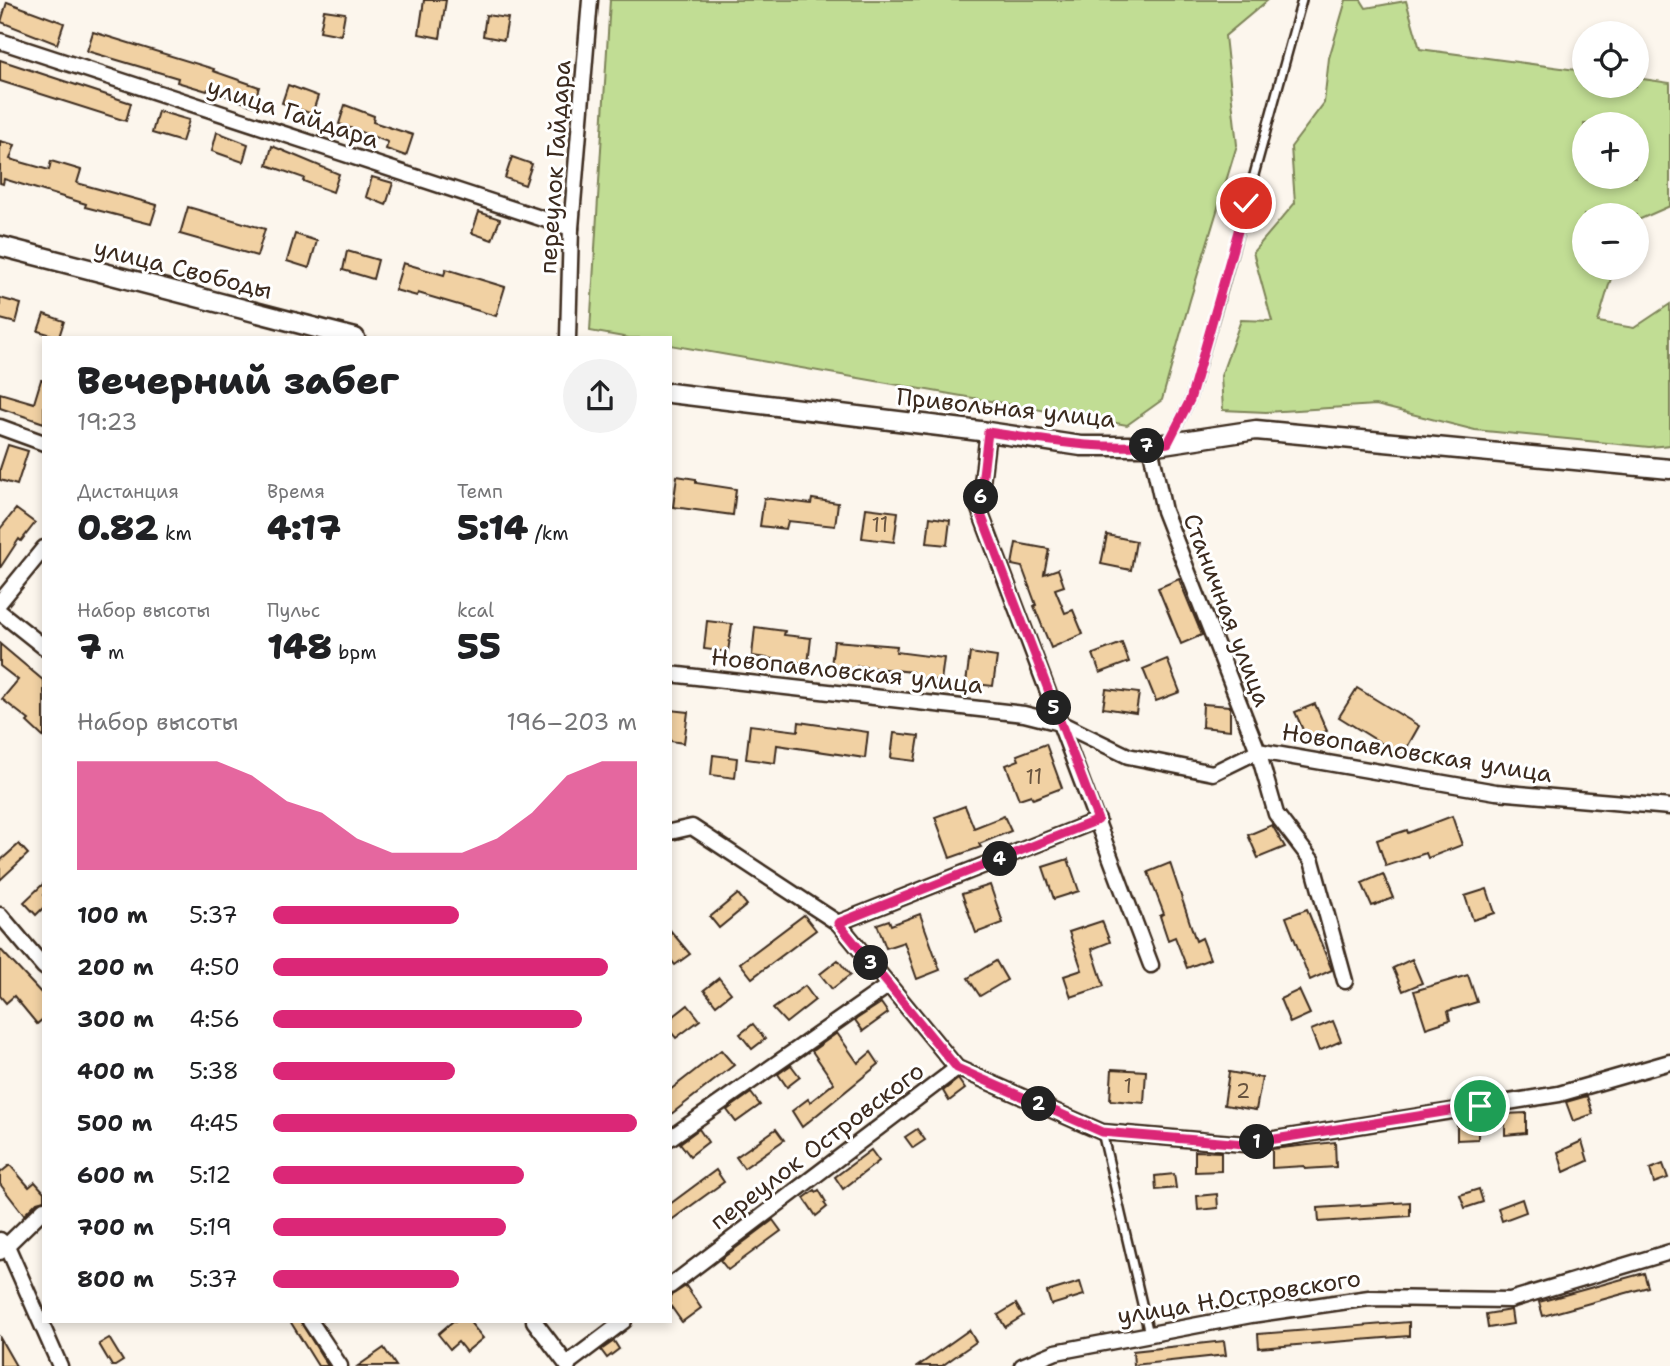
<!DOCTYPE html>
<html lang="ru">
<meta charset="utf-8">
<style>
:root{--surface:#fff;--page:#f2f2f2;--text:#202124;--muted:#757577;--accent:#db2777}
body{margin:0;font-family:"Shantell Sans",sans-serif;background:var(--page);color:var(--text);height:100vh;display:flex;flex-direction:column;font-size:26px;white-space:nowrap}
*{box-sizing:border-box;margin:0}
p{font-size:23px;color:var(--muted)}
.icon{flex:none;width:38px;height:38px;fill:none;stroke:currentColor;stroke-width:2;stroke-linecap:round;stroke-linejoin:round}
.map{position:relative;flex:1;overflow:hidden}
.side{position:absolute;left:42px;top:336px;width:630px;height:987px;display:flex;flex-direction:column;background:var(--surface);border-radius:0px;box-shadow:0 4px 10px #0003}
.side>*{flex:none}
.buttons{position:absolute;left:1572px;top:21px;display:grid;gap:14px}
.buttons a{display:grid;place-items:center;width:77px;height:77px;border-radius:50%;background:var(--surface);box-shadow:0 4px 10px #0003;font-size:35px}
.pin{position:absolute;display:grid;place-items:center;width:60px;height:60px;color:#fff;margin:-30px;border:4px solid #fff;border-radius:50%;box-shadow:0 2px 7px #0007}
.km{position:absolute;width:35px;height:35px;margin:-18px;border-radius:50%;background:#222;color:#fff;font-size:19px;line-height:35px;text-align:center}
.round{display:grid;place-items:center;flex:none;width:74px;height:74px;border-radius:37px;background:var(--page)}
.head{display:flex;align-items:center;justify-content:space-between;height:119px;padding:0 35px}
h1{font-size:38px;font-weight:800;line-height:52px}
.figures{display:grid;grid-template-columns:repeat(3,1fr);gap:10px;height:119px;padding:7px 35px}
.figures div{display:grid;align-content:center}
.figures b{font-size:35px;font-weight:800}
.figures small{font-size:19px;font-weight:400}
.figures p{font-size:19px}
.chart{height:196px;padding:14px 35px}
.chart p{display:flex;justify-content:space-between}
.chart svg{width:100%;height:126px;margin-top:7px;fill:var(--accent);opacity:.7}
ul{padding:0 35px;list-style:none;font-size:23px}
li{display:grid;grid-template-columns:112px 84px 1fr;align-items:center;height:52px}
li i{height:18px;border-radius:9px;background:var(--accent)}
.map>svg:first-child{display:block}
.green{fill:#c1dd94;stroke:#7e8459;stroke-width:2;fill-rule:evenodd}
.building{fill:#f1d1a3;stroke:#3b2a1e;stroke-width:2}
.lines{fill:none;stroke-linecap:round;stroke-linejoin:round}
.service-casing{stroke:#3b2a1e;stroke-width:12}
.minor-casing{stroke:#3b2a1e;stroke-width:19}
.tertiary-casing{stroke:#3b2a1e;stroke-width:23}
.service{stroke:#fff;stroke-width:7}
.minor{stroke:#fff;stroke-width:14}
.tertiary{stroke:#fff;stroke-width:18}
.route-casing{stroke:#fff;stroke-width:14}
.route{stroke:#db2777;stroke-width:9}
.labels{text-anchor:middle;stroke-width:6;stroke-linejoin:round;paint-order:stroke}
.number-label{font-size:21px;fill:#68543f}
.street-label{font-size:24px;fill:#3b2a1e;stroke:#fff}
</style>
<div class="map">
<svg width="1670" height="1366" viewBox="0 0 1670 1366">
<rect width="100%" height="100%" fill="#fcf6ed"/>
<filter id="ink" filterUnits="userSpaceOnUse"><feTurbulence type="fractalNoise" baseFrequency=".0143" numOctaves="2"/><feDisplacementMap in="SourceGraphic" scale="14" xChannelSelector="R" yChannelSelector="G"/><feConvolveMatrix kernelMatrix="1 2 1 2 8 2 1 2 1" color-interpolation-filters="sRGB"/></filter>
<g filter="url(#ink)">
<g class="green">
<polygon points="610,0 1268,0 1225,36 1237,145 1190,300 1162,400 1127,425 670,345 670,338 629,338 590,331"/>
<path d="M1346 0H1361L1366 8 1406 1 1420 49 1584 71V86H1636V78L1670 83V206L1636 221V215H1584V268H1614L1598 322 1634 328 1670 304V445L1649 447 1475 430 1376 405 1266 412 1223 410 1221 376 1241 320 1272 321 1253 252 1295 203 1291 147 1324 103 1329 58ZM1584 124H1636V177H1584Z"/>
</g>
<g class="building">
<polygon points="424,0 446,0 440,38 419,34"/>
<polygon points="7,2 64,23 57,44 1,22"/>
<polygon points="324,10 345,13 341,35 320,31"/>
<polygon points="486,15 508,18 504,40 483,36"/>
<polygon points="93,32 214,69 213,71 259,87 253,106 208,89 207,91 177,82 178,78 87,51"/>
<polygon points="0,60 131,103 126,121 0,81"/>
<polygon points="288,85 318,96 312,114 282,103"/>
<polygon points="345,105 374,116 373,122 413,135 406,156 386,149 388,142 339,124"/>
<polygon points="158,111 189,120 182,142 152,133"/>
<polygon points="217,132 248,144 243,162 212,151"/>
<polygon points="0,141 15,145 10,159 49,170 51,161 81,170 77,183 157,205 151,224 85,207 86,204 4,179 3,184 0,183"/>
<polygon points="272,146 339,174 333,192 303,181 304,178 267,165"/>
<polygon points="512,157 532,164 525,185 505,178"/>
<polygon points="372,177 393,183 386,205 366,197"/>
<polygon points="188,207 265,229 257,256 180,234"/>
<polygon points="479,212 500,219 492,240 472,233"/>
<polygon points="295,234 317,241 309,268 287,261"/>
<polygon points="347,251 378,260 373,279 343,270"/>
<polygon points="403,263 444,275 446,269 505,287 496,316 418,293 417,296 395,290"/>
<polygon points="0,298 21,304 16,323 0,319"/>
<polygon points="44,314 64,321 59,337 38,331"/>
<polygon points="41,380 44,380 44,423 0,408 0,393 34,403"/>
<polygon points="8,445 28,451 17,485 0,480 0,469"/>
<polygon points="677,476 696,479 696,483 736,489 733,515 673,507"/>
<polygon points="764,498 811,504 812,499 838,503 835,526 788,521 786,529 760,526"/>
<polygon points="866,508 898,512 894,542 862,538"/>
<polygon points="16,509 35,523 21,541 19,539 0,568 0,529"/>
<polygon points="930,517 950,520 947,545 927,543"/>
<polygon points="1107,535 1136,541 1131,570 1101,564"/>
<polygon points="1016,543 1049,549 1044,574 1058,569 1064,586 1055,589 1065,613 1073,610 1083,634 1051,648 1034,606 1036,605 1022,567 1012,565"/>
<polygon points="1179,579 1202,635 1181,644 1158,588"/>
<polygon points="707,621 732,624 728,652 704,649"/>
<polygon points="755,627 785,631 784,635 811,638 808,664 752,656"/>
<polygon points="834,641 897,646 896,652 944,658 941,681 911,677 912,672 857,666 856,669 831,666"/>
<polygon points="1122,643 1129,662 1100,673 1093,654"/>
<polygon points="0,644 44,681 44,738 27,722 29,720 2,699 18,680 0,666"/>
<polygon points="970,653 997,657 993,686 966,683"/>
<polygon points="1167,659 1180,692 1156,701 1143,669"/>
<polygon points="1357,688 1419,726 1402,756 1339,717"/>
<polygon points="1106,689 1139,693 1136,713 1103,708"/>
<polygon points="1203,704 1230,706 1230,730 1202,727"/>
<polygon points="1315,704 1327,731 1307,739 1295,712"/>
<polygon points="670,710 688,712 684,743 670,741"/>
<polygon points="799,722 868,732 865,758 777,745 775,763 746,759 750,725 798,731"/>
<polygon points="894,733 919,736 915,761 891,758"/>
<polygon points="1046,744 1062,788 1033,799 1031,795 1019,799 1006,765 1019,760 1017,755"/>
<polygon points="713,755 737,758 735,778 711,775"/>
<polygon points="965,806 974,828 1004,816 1011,831 979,844 981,847 950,858 935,817"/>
<polygon points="1452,816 1462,845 1428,858 1426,853 1386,866 1377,840 1407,830 1408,833"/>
<polygon points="1272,825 1285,847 1258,858 1248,835"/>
<polygon points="19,844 28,854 0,880 0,861"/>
<polygon points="1068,859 1079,891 1054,899 1043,867"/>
<polygon points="1170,863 1196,941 1202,938 1210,959 1187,968 1175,937 1168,940 1160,916 1164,914 1148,872"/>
<polygon points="1383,874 1393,898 1372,906 1362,883"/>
<polygon points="44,883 44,907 36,915 24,902"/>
<polygon points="990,885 1003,923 976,933 962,894"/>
<polygon points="1487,889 1495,913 1473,920 1465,896"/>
<polygon points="738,894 747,905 719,928 710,917"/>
<polygon points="1307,909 1332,970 1310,980 1286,917"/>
<polygon points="920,914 940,970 917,979 904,942 886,948 877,924 889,920 891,925"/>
<polygon points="804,915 816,930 752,978 740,963"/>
<polygon points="1102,921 1110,942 1092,949 1104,986 1071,997 1064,976 1082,970 1069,932"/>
<polygon points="670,930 690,954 675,965 670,959"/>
<polygon points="0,949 44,996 44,1018 37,1024 14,996 6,1003 0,996"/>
<polygon points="1412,959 1422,983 1403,991 1393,968"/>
<polygon points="838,960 850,975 832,989 820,974"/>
<polygon points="996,961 1007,980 980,996 968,978"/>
<polygon points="1468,975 1477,1002 1448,1011 1450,1020 1426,1028 1414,991"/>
<polygon points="719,978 731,993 716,1005 704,990"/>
<polygon points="805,986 815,1000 786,1023 773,1009"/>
<polygon points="1299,990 1310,1014 1290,1023 1280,999"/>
<polygon points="881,1003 888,1013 863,1031 855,1020"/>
<polygon points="688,1005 700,1020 676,1038 670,1031 670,1019"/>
<polygon points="1333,1021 1341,1041 1319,1051 1311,1030"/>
<polygon points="753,1024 765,1039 752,1049 740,1034"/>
<polygon points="837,1033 858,1063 871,1052 879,1064 802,1127 792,1111 808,1099 810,1102 834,1083 812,1051"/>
<polygon points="721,1050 734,1065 670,1115 670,1090"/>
<polygon points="791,1065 800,1077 787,1087 778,1074"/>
<polygon points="1112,1069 1146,1071 1144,1103 1110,1100"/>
<polygon points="1229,1072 1262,1078 1256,1110 1224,1105"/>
<polygon points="958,1079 965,1089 949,1101 943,1091"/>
<polygon points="751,1093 760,1105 736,1122 727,1110"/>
<polygon points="1587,1096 1593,1114 1573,1121 1566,1102"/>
<polygon points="1526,1113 1526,1133 1505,1135 1505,1114"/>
<polygon points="1478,1118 1478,1139 1457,1140 1457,1120"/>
<polygon points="699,1129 708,1142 690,1156 680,1143"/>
<polygon points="776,1129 784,1140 744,1168 736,1157"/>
<polygon points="917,1129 925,1140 913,1148 905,1137"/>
<polygon points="1582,1141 1588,1161 1564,1172 1558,1152"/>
<polygon points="1335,1142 1336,1167 1305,1169 1304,1166 1272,1168 1272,1149"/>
<polygon points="871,1150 879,1161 843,1189 835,1177"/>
<polygon points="1195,1151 1221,1152 1221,1171 1195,1172"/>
<polygon points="1663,1164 1668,1178 1654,1183 1650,1169"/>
<polygon points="10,1165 29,1187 35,1182 44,1192 44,1200 37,1202 24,1215 0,1184 0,1173"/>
<polygon points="716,1170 724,1182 670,1221 670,1204"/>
<polygon points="1174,1174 1176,1188 1156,1190 1155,1176"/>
<polygon points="1479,1189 1483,1202 1465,1208 1460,1195"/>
<polygon points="815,1190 816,1192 819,1190 826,1202 824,1203 827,1207 816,1216 804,1198"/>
<polygon points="1217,1194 1218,1208 1198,1210 1197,1196"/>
<polygon points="1522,1199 1526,1212 1502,1221 1498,1208"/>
<polygon points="1410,1202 1410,1216 1319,1222 1318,1208"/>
<polygon points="773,1220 781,1231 728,1270 720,1260"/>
<polygon points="1644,1273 1648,1287 1543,1316 1539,1302"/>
<polygon points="1080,1282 1084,1295 1051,1305 1047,1292"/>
<polygon points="686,1286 701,1308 682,1322 670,1305 670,1296"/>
<polygon points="1016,1304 1023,1316 1005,1327 998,1315"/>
<polygon points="1511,1310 1513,1324 1488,1328 1486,1314"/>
<polygon points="290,1321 300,1321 328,1366 318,1366"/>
<polygon points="453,1321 469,1321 483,1338 466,1352 458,1342 450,1349 438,1334"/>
<polygon points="1409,1322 1409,1336 1259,1348 1258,1334"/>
<polygon points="969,1330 976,1342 953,1358 942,1366 918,1366"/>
<polygon points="0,1338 16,1366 0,1366"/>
<polygon points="109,1338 123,1361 115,1366 112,1366 99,1344"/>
<polygon points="614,1341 619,1349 607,1358 601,1350"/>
<polygon points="1224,1341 1226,1355 1134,1365 1133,1351"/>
<polygon points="384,1348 396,1366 358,1366"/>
</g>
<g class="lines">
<g class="service-casing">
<g id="service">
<polyline points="1170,440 1190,400 1223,288 1302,0"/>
<polyline points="1102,1132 1149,1334"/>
</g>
</g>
<g class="minor-casing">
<g id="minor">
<polyline points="0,41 571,228"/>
<polyline points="568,338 571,228 590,0"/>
<polyline points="0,427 44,443"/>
<polyline points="988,432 979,509 1151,965"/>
<polyline points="1150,446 1164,511 1258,751 1276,814 1312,861 1345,981"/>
<polyline points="0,602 44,548"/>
<polyline points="0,612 44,647"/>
<polyline points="670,674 1024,714 1060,723 1128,756 1213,773 1258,751 1496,792 1670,807"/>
<polyline points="670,832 692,827 838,923 957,1068 1102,1132 1244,1144 1559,1094 1670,1062"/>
<polyline points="0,915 44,967"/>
<polyline points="838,923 1098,820"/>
<polyline points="670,1138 889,985"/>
<polyline points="0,1240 8,1248 60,1366"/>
<polyline points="0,1252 44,1209"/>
<polyline points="670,1286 957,1068"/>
<polyline points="310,1321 340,1366"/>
<polyline points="534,1321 568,1366"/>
<polyline points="567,1364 624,1321"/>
<polyline points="1022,1366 1056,1352 1251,1315 1369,1298 1510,1300 1670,1252"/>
</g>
</g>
<g class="tertiary-casing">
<g id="tertiary">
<polyline points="0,246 355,338"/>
<polyline points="670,393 988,432 1081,446 1150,446 1256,430 1670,469"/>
</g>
</g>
<use href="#service" class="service"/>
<use href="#minor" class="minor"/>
<use href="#tertiary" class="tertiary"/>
</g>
</g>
<g class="lines" filter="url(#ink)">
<g class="route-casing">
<path id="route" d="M1246 203 1190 400 1168 443C1108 452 1048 441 988 432L979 509 1098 820 838 923 957 1068 1102 1132 1244 1144 1480 1106"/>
</g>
<use href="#route" class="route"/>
</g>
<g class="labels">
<g class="number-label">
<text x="880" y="532">11</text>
<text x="1034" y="784">11</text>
<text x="1128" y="1093">1</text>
<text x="1243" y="1098">2</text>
</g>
<g class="street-label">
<text transform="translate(293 113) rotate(18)" y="8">улица Гайдара</text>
<text transform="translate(555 167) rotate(-86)" y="8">переулок Гайдара</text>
<text transform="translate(183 269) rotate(14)" y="8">улица Свободы</text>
<text transform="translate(1006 408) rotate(6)" y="8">Привольная улица</text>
<text transform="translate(1227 610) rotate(69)" y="8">Станичная улица</text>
<text transform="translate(847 671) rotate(6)" y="8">Новопавловская улица</text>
<text transform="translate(1417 753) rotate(9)" y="8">Новопавловская улица</text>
<text transform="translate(817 1146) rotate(-37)" y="8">переулок Островского</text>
<text transform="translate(1239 1297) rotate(-9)" y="8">улица Н.Островского</text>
</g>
</g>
</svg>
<div class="buttons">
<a><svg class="icon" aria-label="locate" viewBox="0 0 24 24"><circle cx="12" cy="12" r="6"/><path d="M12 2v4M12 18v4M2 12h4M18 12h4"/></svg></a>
<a>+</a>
<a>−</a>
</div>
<div class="pin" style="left:1480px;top:1106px;background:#1e9e55"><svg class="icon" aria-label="arrive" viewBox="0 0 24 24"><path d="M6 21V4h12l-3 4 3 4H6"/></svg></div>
<div class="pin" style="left:1246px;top:203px;background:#d93025"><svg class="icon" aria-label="check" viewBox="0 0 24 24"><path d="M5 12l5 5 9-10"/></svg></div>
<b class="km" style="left:1257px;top:1142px">1</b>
<b class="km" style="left:1039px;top:1104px">2</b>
<b class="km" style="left:871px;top:963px">3</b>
<b class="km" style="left:1000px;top:859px">4</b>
<b class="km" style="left:1054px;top:708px">5</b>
<b class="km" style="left:981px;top:497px">6</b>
<b class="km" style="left:1147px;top:446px">7</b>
<section class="side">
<div class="head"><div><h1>Вечерний забег</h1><p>19:23</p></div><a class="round"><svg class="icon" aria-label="share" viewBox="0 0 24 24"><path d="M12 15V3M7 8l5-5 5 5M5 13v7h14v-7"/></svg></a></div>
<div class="figures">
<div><p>Дистанция</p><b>0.82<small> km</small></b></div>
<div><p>Время</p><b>4:17</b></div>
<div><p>Темп</p><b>5:14<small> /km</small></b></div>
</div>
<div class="figures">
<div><p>Набор высоты</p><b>7<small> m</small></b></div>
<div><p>Пульс</p><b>148<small> bpm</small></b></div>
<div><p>kcal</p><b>55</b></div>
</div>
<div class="chart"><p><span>Набор высоты</span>196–203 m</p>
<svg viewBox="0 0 160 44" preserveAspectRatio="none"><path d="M0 44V6L10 6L20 6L30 6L40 6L50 11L60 20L70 24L80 33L90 38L100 38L110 38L120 33L130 24L140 11L150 6L160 6V44z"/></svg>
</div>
<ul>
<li><b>100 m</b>5:37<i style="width:51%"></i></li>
<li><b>200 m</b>4:50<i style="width:92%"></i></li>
<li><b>300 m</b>4:56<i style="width:85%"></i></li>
<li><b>400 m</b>5:38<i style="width:50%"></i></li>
<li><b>500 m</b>4:45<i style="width:100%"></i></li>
<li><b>600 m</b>5:12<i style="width:69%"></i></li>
<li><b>700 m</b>5:19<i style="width:64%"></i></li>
<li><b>800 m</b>5:37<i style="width:51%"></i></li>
</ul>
</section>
</div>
